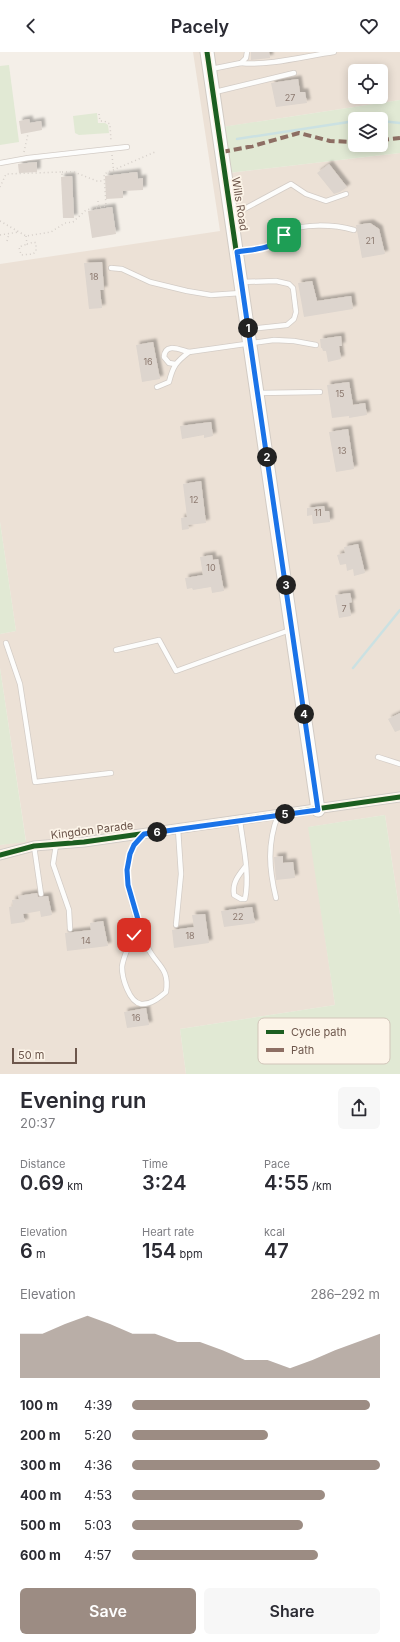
<!DOCTYPE html>
<meta charset="utf-8">
<style>
:root{--surface:#fff;--page:#f7f7f7;--text:#2b2b33;--muted:#7c7c81;--accent:#9c8c83}
body{margin:0;font-family:Inter,sans-serif;background:var(--page);color:var(--text);height:100vh;display:flex;flex-direction:column;font-size:15px;white-space:nowrap}
*{box-sizing:border-box;margin:0}
p{font-size:13px;color:var(--muted)}
.icon{flex:none;width:22px;height:22px;fill:none;stroke:currentColor;stroke-width:2;stroke-linecap:round;stroke-linejoin:round}
.map{position:relative;height:1022px;overflow:hidden}
.sheet{display:flex;flex-direction:column;background:var(--surface);flex:1}
.sheet>*{flex:none}
.fabs{position:absolute;left:348px;top:12px;display:grid;gap:8px}
.fabs a{display:grid;place-items:center;width:40px;height:40px;border-radius:6px;background:var(--surface);box-shadow:0 2px 10px #0003;font-size:20px}
.scale{position:absolute;left:12px;bottom:10px;width:65px;box-sizing:border-box;padding-left:4px;border:2px solid #6d574c;border-top:0;font-size:11px;line-height:14px;white-space:nowrap;color:#6d574c;-webkit-text-stroke:3px #fcf4e8;paint-order:stroke}
.pin{position:absolute;display:grid;place-items:center;width:34px;height:34px;color:#fff;margin:-17px;border-radius:8px;box-shadow:0 2px 6px #0006}
.km{position:absolute;width:20px;height:20px;margin:-10px;border-radius:50%;background:#222;color:#fff;font-size:11px;line-height:20px;text-align:center}
.round{display:grid;place-items:center;flex:none;width:42px;height:42px;border-radius:6px;background:var(--page)}
.head{display:flex;align-items:center;justify-content:space-between;height:68px;padding:0 20px}
h1{font-size:22px;font-weight:600;line-height:30px}
.stats{display:grid;grid-template-columns:repeat(3,1fr);gap:6px;height:68px;padding:4px 20px}
.stats div{display:grid;align-content:center}
.stats b{font-size:20px;font-weight:600}
.stats small{font-size:11px;font-weight:400}
.stats p{font-size:11px}
.chart{height:112px;padding:8px 20px}
.chart p{display:flex;justify-content:space-between}
.chart svg{width:100%;height:72px;margin-top:4px;fill:var(--accent);opacity:.7}
.primary-button{display:flex;gap:8px;margin-top:auto;padding:8px 20px}
.primary-button a{flex:1;height:46px;border-radius:6px;background:var(--accent);color:#fff;font-size:16px;font-weight:600;line-height:46px;text-align:center}
.primary-button a+a{background:var(--page);color:var(--text)}
ul{padding:0 20px;list-style:none;font-size:13px}
li{display:grid;grid-template-columns:64px 48px 1fr;align-items:center;height:30px}
li i{height:10px;border-radius:5px;background:var(--accent)}
header{display:flex;justify-content:space-between;align-items:center;height:52px;padding:0 20px;background:var(--surface);font-size:18px;font-weight:600}
.map>svg:first-child{display:block}
.residential{fill:#ece1d6;fill-rule:evenodd}
.green{fill:#e1e9d4;fill-rule:evenodd}
.lines{fill:none;stroke-linecap:round;stroke-linejoin:round}
.stream{stroke:#cbe1e2;stroke-width:2.5}
.building{fill:#ddd5ce;filter:url(#shadow)}
.lane-casing{stroke:#d3ccc6;stroke-width:6}
.street-casing{stroke:#d3ccc6;stroke-width:11}
.secondary-casing{stroke:#d2cbc4;stroke-width:15}
.path{stroke:#d5cfc9;stroke-width:1.5;stroke-dasharray:1 3;stroke-linecap:butt}
.lane{stroke:#fdfdfc;stroke-width:4.5}
.street{stroke:#fdfdfc;stroke-width:9}
.secondary{stroke:#fdfdfc;stroke-width:13}
.quiet{stroke:#8d6e63;stroke-width:4;stroke-dasharray:8 4;stroke-linecap:butt}
.cycleway-casing{stroke:#fcf4e8;stroke-width:8}
.cycleway{stroke:#1b5e20;stroke-width:5}
.route-casing{stroke:#fff;stroke-width:8}
.route{stroke:#1a73e8;stroke-width:5}
.labels{text-anchor:middle;stroke-width:3.5;stroke-linejoin:round;paint-order:stroke}
.number-label{font-size:9px;fill:#8c796f}
.street-label{font-size:11px;fill:#6d574c;stroke:#fcf4e8}
.key{fill:#fcf4e8;stroke:#d1c5b9;stroke-width:1}
.key-label{font-size:11px;fill:#6d574c}
</style>
<header><svg class="icon" aria-label="back" viewBox="0 0 24 24"><path d="M15 5l-7 7 7 7"/></svg>Pacely<svg class="icon" aria-label="heart" viewBox="0 0 24 24"><path d="M12 20l-8-8c-3-5 5-10 8-4 3-6 11-1 8 4z"/></svg></header>
<div class="map">
<svg width="400" height="1022" viewBox="0 0 400 1022">
<defs>
<filter id="shadow"><feDropShadow dx="3.5" dy="-3.5" stdDeviation="1" flood-color="#0004"/></filter>
</defs>
<rect width="100%" height="100%" fill="#f4efe8"/>
<path class="residential" d="M193 0H400V48L223 75 229 121 400 101V863L385 763 309 775 335 953 180 977 186 1022H0V793L26 789 0 616V582L16 579 0 470V212L220 179ZM355 19H381V45H355Z"/>
<g class="green">
<polygon points="9,13 19,90 0,93 0,14"/>
<path d="M400 48V101L228 121 222 75ZM355 67H381V93H355Z"/>
<polygon points="97,61 98,71 105,71 108,73 109,81 79,83 75,81 73,64"/>
<polygon points="0,470 16,579 0,582"/>
<polygon points="0,616 26,790 0,793"/>
<polygon points="385,763 400,863 400,1022 186,1022 180,977 335,953 308,775"/>
</g>
<g class="lines">
<g class="stream">
<polyline points="381,69 400,71"/>
<polyline points="237,87 355,69"/>
<polyline points="353,616 400,558"/>
</g>
</g>
<g class="building">
<polygon points="251,0 269,0 270,6 251,8"/>
<polygon points="298,27 300,40 305,40 307,51 276,55 271,31"/>
<polygon points="29,67 30,71 41,69 42,78 21,82 19,69"/>
<polygon points="37,110 37,120 19,121 18,112"/>
<polygon points="329,112 347,135 340,140 334,142 317,121"/>
<polygon points="137,120 138,127 143,126 143,138 123,139 123,146 106,147 105,124"/>
<polygon points="72,124 74,166 63,166 61,125"/>
<polygon points="112,155 116,182 92,186 88,159"/>
<polygon points="370,171 379,177 385,202 362,206 356,173"/>
<polygon points="102,210 104,238 100,238 102,256 89,257 84,211"/>
<polygon points="312,229 317,249 351,244 353,257 304,265 298,231"/>
<polygon points="341,284 342,294 339,294 341,307 328,310 326,299 323,299 322,296 321,296 320,287"/>
<polygon points="153,290 160,327 142,330 136,293"/>
<polygon points="349,330 353,353 365,351 367,363 349,366 349,364 332,366 327,333"/>
<polygon points="211,370 213,384 204,386 204,383 182,387 180,374"/>
<polygon points="348,377 354,417 336,420 329,380"/>
<polygon points="201,429 206,471 188,473 189,477 182,478 181,466 187,465 183,432"/>
<polygon points="324,454 325,459 329,459 330,470 313,472 312,463 307,464 307,456"/>
<polygon points="358,492 365,521 354,524 353,517 347,519 346,512 340,513 337,503 345,501 344,495"/>
<polygon points="212,503 213,508 218,507 224,539 212,541 211,535 193,538 192,536 187,537 185,526 203,523 200,505"/>
<polygon points="350,541 352,550 349,551 351,564 339,566 335,543"/>
<polygon points="400,661 400,678 395,680 388,667"/>
<polygon points="283,804 283,811 293,810 295,826 276,828 274,805"/>
<polygon points="37,841 38,845 48,844 52,863 41,865 40,859 23,862 25,870 11,872 9,855 13,854 12,848 19,847 18,844"/>
<polygon points="252,855 255,871 224,875 221,859"/>
<polygon points="205,862 209,891 174,896 172,878 194,875 192,863"/>
<polygon points="103,869 108,894 67,899 65,881 91,878 90,871"/>
<polygon points="146,956 149,973 127,976 124,960"/>
</g>
<g class="lines">
<g class="lane-casing">
<g id="lane">
<path d="M241 11C269 14 306 4 334 0"/>
<polyline points="211,17 241,11 246,6 247,0"/>
<polyline points="215,40 294,21"/>
<polyline points="0,111 28,106 127,95"/>
<polyline points="233,163 291,132 306,142 326,149 346,142"/>
<path d="M237 200C247 198 261 198 271 194 277 192 279 187 285 182 300 170 336 173 354 178"/>
<polyline points="111,216 122,217 150,230 187,239 211,243 241,241"/>
<polyline points="241,230 276,229 289,232 293,236 296,260 294,267 287,273 250,277"/>
<path d="M175 312 169 311 164 305C165 290 180 298 189 300"/>
<path d="M157 335 169 330C173 314 176 310 189 300L274 288 294 289 316 293"/>
<polyline points="258,341 320,340"/>
<polyline points="6,591 20,632 35,730 111,721"/>
<polyline points="116,598 159,588 176,619 290,578"/>
<polyline points="378,705 400,712"/>
<path d="M240 769C243 792 250 823 245 847H241L234 843C232 831 238 824 245 815"/>
<polyline points="56,793 53,812 69,858 70,877"/>
<polyline points="34,794 41,842"/>
<path d="M276 846C269 817 267 792 278 763"/>
<path d="M139 871C134 883 123 903 122 915 122 926 129 950 141 952 151 953 160 945 166 940 170 915 156 914 147 894 136 870 121 825 131 800 134 793 138 789 143 783"/>
<polyline points="176,873 181,822 178,777"/>
</g>
</g>
<g class="street-casing">
<polyline id="street" points="0,803 34,794 84,790 400,745"/>
</g>
<g class="secondary-casing">
<polyline id="secondary" points="207,0 318,758"/>
</g>
<g class="path">
<polyline points="99,62 100,69 104,69 110,72 111,89"/>
<polyline points="24,100 28,82"/>
<polyline points="112,103 114,123"/>
<polyline points="62,120 74,120 97,129 104,129"/>
<polyline points="0,135 6,122 62,120 62,125"/>
<polyline points="98,149 99,155"/>
<polyline points="0,169 26,184 51,180 65,171 73,170 86,158 106,154 104,122 155,100"/>
<polyline points="0,183 19,180"/>
<polyline points="26,184 27,192 34,190 36,191 36,199 33,202 21,203 19,195 27,192"/>
<polyline points="7,189 9,182"/>
</g>
<use href="#lane" class="lane"/>
<use href="#street" class="street"/>
<use href="#secondary" class="secondary"/>
<g class="quiet">
<polyline points="381,88 400,86"/>
<polyline points="222,100 253,94 299,81 330,89 355,90"/>
</g>
<g class="cycleway-casing">
<g id="cycleway">
<polyline points="207,0 318,758"/>
<polyline points="0,803 34,794 84,790 400,745"/>
</g>
</g>
<use href="#cycleway" class="cycleway"/>
</g>
<g class="lines">
<g class="route-casing">
<path id="route" d="M134 883 139 871 128 833 127 818 130 802 134 793 144 782 318 758 237 200C255 197 272 198 284 183"/>
</g>
<use href="#route" class="route"/>
</g>
<g class="labels">
<g class="number-label">
<text x="290" y="49">27</text>
<text x="370" y="192">21</text>
<text x="94" y="228">18</text>
<text x="148" y="313">16</text>
<text x="340" y="345">15</text>
<text x="342" y="402">13</text>
<text x="194" y="451">12</text>
<text x="318" y="464">11</text>
<text x="211" y="519">10</text>
<text x="344" y="560">7</text>
<text x="238" y="868">22</text>
<text x="190" y="887">18</text>
<text x="86" y="892">14</text>
<text x="136" y="969">16</text>
</g>
<g class="street-label">
<text transform="translate(240 152) rotate(81)" y="4">Wills Road</text>
<text transform="translate(92 778) rotate(-7)" y="4">Kingdon Parade</text>
</g>
</g>
<rect x="258" y="966" width="132" height="46" rx="6" class="key"/>
<rect x="266" y="978" width="18" height="4" fill="#1b5e20"/>
<rect x="266" y="996" width="18" height="4" fill="#8d6e63"/>
<g class="key-label">
<text x="291" y="984">Cycle path</text>
<text x="291" y="1002">Path</text>
</g>
</svg>
<div class="fabs">
<a><svg class="icon" aria-label="locate" viewBox="0 0 24 24"><circle cx="12" cy="12" r="6"/><path d="M12 2v4M12 18v4M2 12h4M18 12h4"/></svg></a>
<a><svg class="icon" aria-label="layers" viewBox="0 0 24 24"><path d="M12 4l9 5-9 5-9-5zM3 14l9 5 9-5"/></svg></a>
</div>
<div class="scale">50 m</div>
<div class="pin" style="left:284px;top:183px;background:#1e9e55"><svg class="icon" aria-label="arrive" viewBox="0 0 24 24"><path d="M6 21V4h12l-3 4 3 4H6"/></svg></div>
<div class="pin" style="left:134px;top:883px;background:#d93025"><svg class="icon" aria-label="check" viewBox="0 0 24 24"><path d="M5 12l5 5 9-10"/></svg></div>
<b class="km" style="left:248px;top:276px">1</b>
<b class="km" style="left:267px;top:405px">2</b>
<b class="km" style="left:286px;top:533px">3</b>
<b class="km" style="left:304px;top:662px">4</b>
<b class="km" style="left:285px;top:762px">5</b>
<b class="km" style="left:157px;top:780px">6</b>
</div>
<section class="sheet">
<div class="head"><div><h1>Evening run</h1><p>20:37</p></div><a class="round"><svg class="icon" aria-label="share" viewBox="0 0 24 24"><path d="M12 15V3M7 8l5-5 5 5M5 13v7h14v-7"/></svg></a></div>
<div class="stats">
<div><p>Distance</p><b>0.69<small> km</small></b></div>
<div><p>Time</p><b>3:24</b></div>
<div><p>Pace</p><b>4:55<small> /km</small></b></div>
</div>
<div class="stats">
<div><p>Elevation</p><b>6<small> m</small></b></div>
<div><p>Heart rate</p><b>154<small> bpm</small></b></div>
<div><p>kcal</p><b>47</b></div>
</div>
<div class="chart"><p><span>Elevation</span>286–292 m</p>
<svg viewBox="0 0 160 44" preserveAspectRatio="none"><path d="M0 44V17L10 17L20 11L30 6L40 11L50 17L60 17L70 22L80 22L90 27L100 33L110 33L120 38L130 33L140 27L150 22L160 17V44z"/></svg>
</div>
<ul>
<li><b>100 m</b>4:39<i style="width:96%"></i></li>
<li><b>200 m</b>5:20<i style="width:55%"></i></li>
<li><b>300 m</b>4:36<i style="width:100%"></i></li>
<li><b>400 m</b>4:53<i style="width:78%"></i></li>
<li><b>500 m</b>5:03<i style="width:69%"></i></li>
<li><b>600 m</b>4:57<i style="width:75%"></i></li>
</ul>
<div class="primary-button"><a>Save</a><a>Share</a></div>
</section>
